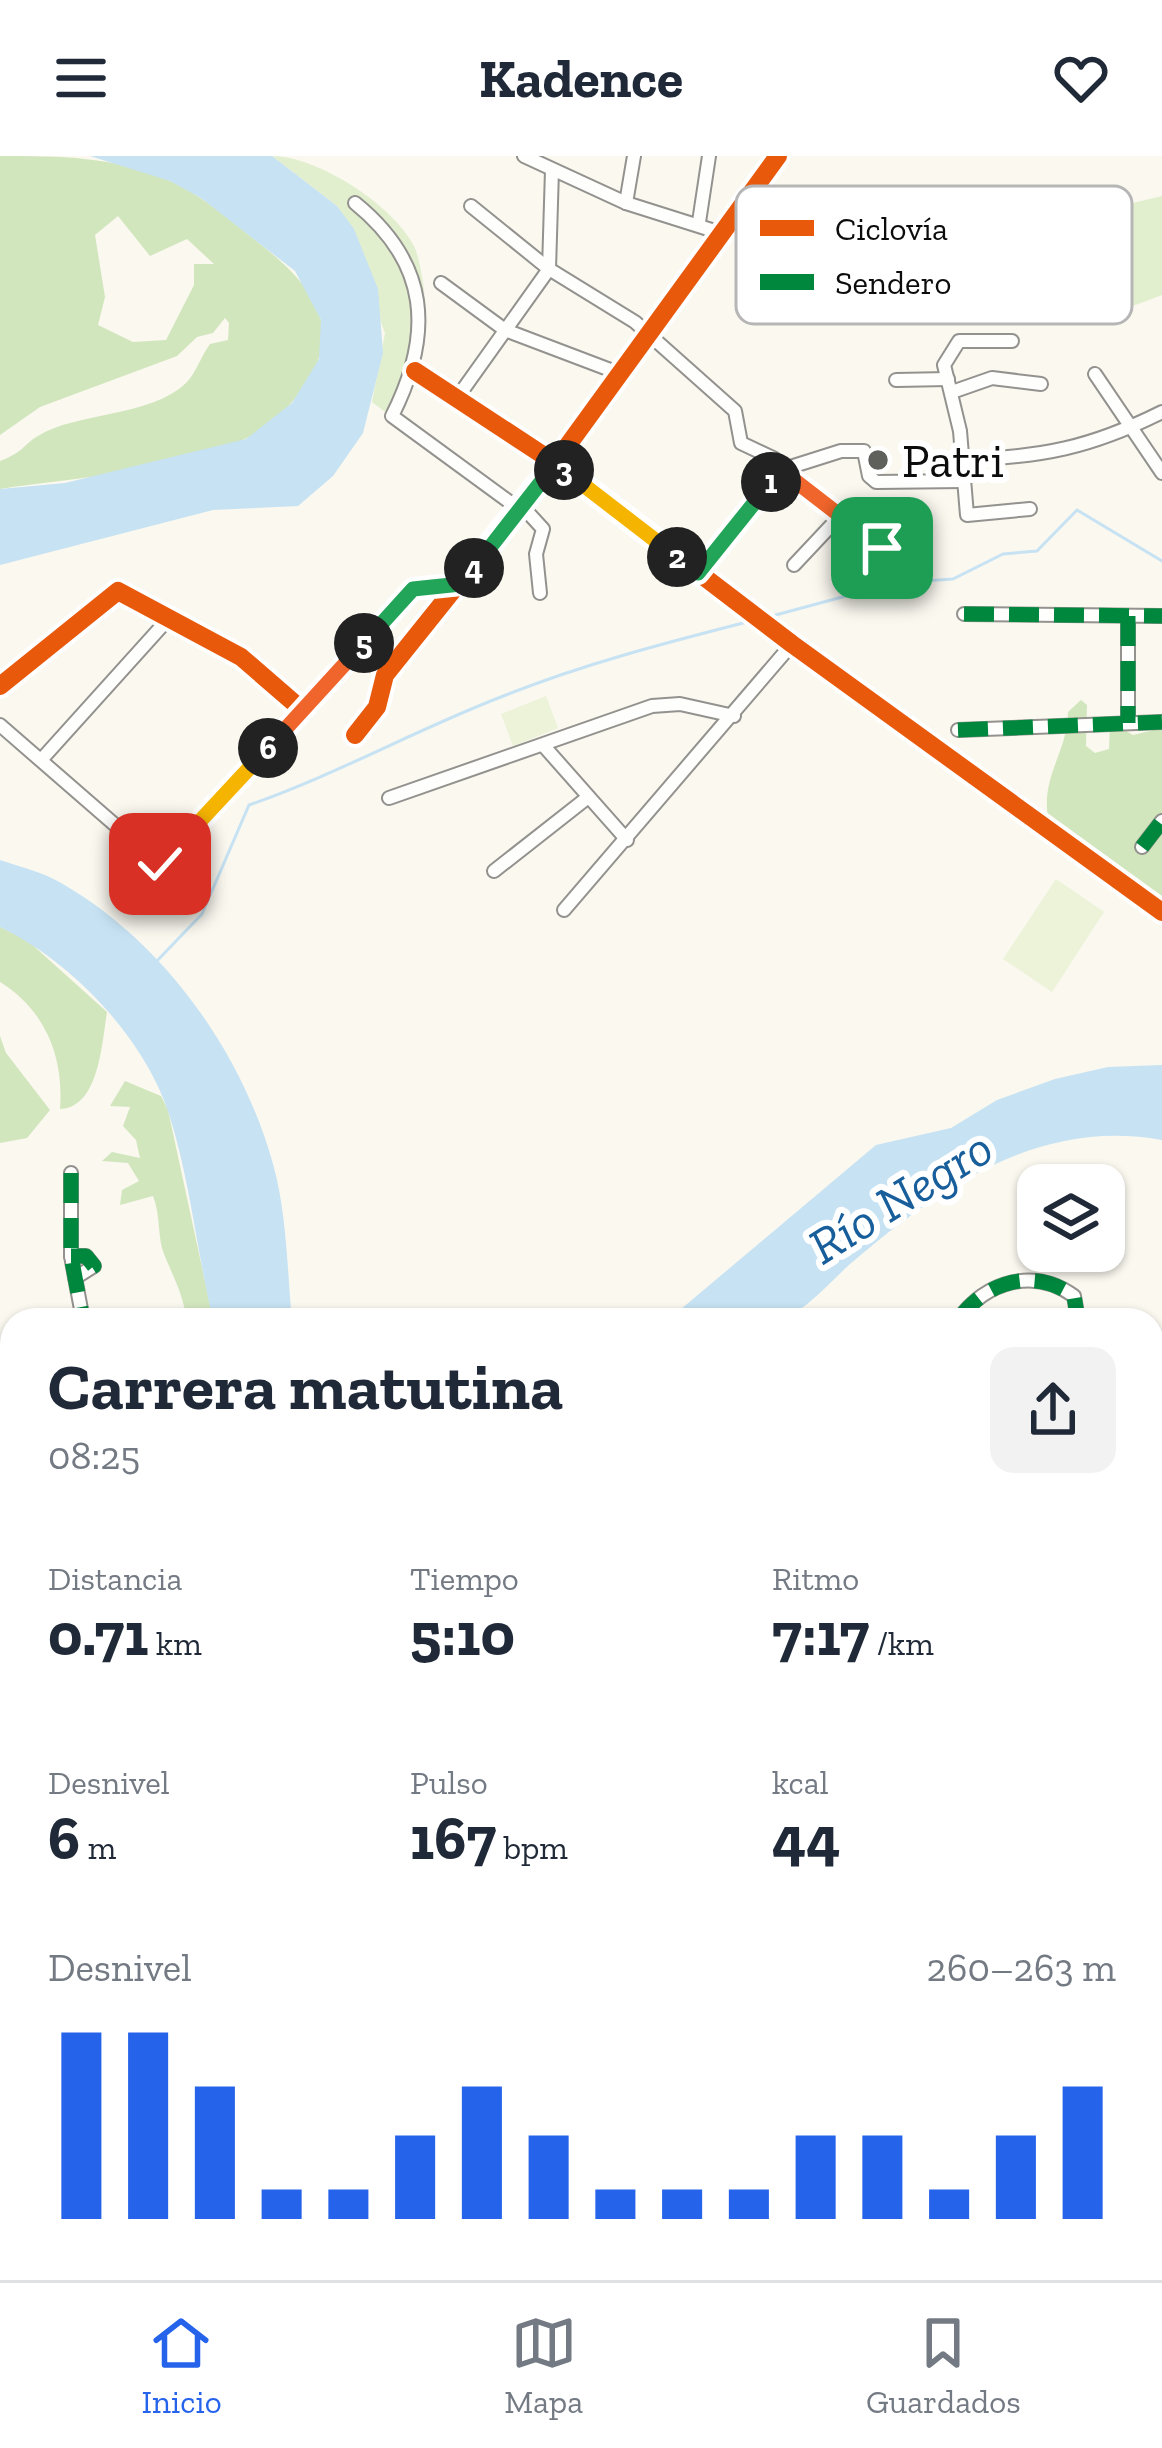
<!DOCTYPE html>
<html lang="es">
<meta charset="utf-8">
<style>
:root{--surface:#fff;--page:#f2f2f3;--text:#1f2937;--muted:#747a83;--line:#e0e1e3;--accent:#2563eb}
body{margin:0;font-family:"Zilla Slab",serif;background:var(--page);color:var(--text);height:100vh;display:flex;flex-direction:column;font-size:45px;white-space:nowrap}
*{box-sizing:border-box;margin:0}
p{font-size:39px;color:var(--muted)}
.icon{flex:none;width:66px;height:66px;fill:none;stroke:currentColor;stroke-width:2;stroke-linecap:round;stroke-linejoin:round}
.map{position:relative;flex:1;overflow:hidden}
.sheet{position:absolute;left:0px;top:1152px;width:1164px;height:972px;display:flex;flex-direction:column;background:var(--surface);border-radius:36px 36px 0 0;box-shadow:0 3px 9px #0004}
.sheet>*{flex:none}
.buttons{position:absolute;left:1017px;top:1008px;display:grid;gap:24px}
.buttons a{display:grid;place-items:center;width:108px;height:108px;border-radius:24px;background:var(--surface);box-shadow:0 3px 9px #0004;font-size:60px}
.pin{position:absolute;display:grid;place-items:center;width:102px;height:102px;color:#fff;margin:-51px;border-radius:24px;box-shadow:0 6px 18px #0006}
.km{position:absolute;width:60px;height:60px;margin:-30px;border-radius:50%;background:#222;color:#fff;font-size:33px;line-height:60px;text-align:center}
.round{display:grid;place-items:center;flex:none;width:126px;height:126px;border-radius:24px;background:var(--page)}
.summary{display:flex;align-items:center;justify-content:space-between;height:204px;padding:0 48px}
h1{font-size:66px;font-weight:700;line-height:90px}
.stats{display:grid;grid-template-columns:repeat(3,1fr);gap:18px;height:204px;padding:12px 48px}
.stats div{display:grid;align-content:center}
.stats b{font-size:60px;font-weight:700}
.stats small{font-size:33px;font-weight:400}
.stats p{font-size:33px}
.chart{height:336px;padding:24px 48px}
.chart p{display:flex;justify-content:space-between}
.chart svg{width:100%;height:216px;margin-top:12px;stroke:var(--accent);stroke-width:6}
header{display:flex;justify-content:space-between;align-items:center;height:156px;padding:0 48px;background:var(--surface);font-size:54px;font-weight:700}
.dock{display:flex;justify-content:space-around;align-items:center;height:168px;border-top:3px solid var(--line);background:var(--surface);font-size:33px;color:var(--muted)}
.dock a{display:grid;justify-items:center;gap:6px}
.dock .active{color:var(--accent)}
.map>svg:first-child{display:block}
.green{fill:#e2efcf}
.forest{fill:#d2e6be;fill-rule:evenodd}
.pitch{fill:#ecf3d9}
.water{fill:#c6e2f3}
.lines{fill:none;stroke-linecap:round;stroke-linejoin:round}
.stream{stroke:#c6e2f3;stroke-width:3}
.minor-casing{stroke:#93928e;stroke-width:16}
.major-casing{stroke:#80807c;stroke-width:20}
.minor{stroke:#fefefd;stroke-width:12}
.major{stroke:#ece7d7;stroke-width:15}
.quiet{stroke:#00873e;stroke-width:15;stroke-dasharray:30 15;stroke-linecap:butt}
.cycleway-casing{stroke:#fff;stroke-width:26}
.cycleway{stroke:#e8590c;stroke-width:18}
.split-1-casing{stroke:#fff;stroke-width:24}
.split-2-casing{stroke:#fff;stroke-width:24}
.split-3-casing{stroke:#fff;stroke-width:24}
.split-4-casing{stroke:#fff;stroke-width:24}
.split-5-casing{stroke:#fff;stroke-width:24}
.split-6-casing{stroke:#fff;stroke-width:24}
.split-7-casing{stroke:#fff;stroke-width:24}
.split-1{stroke:#f0652b;stroke-width:15}
.split-2{stroke:#22a559;stroke-width:15}
.split-3{stroke:#f5b400;stroke-width:15}
.split-4{stroke:#22a559;stroke-width:15}
.split-5{stroke:#22a559;stroke-width:15}
.split-6{stroke:#f0652b;stroke-width:15}
.split-7{stroke:#f5b400;stroke-width:15}
.poi-dot{fill:#5f5f5b;stroke:#fff;stroke-width:4.5}
.labels{text-anchor:middle;stroke-width:12;stroke-linejoin:round;paint-order:stroke}
.poi-label{font-size:48px;fill:#0c0c0c;stroke:#fff;text-anchor:start}
.water-label{font-size:51px;font-style:italic;fill:#175e9b;stroke:#fff}
.key{fill:#fff;stroke:#b6b6b6;stroke-width:3}
.key-label{font-size:33px;fill:#0c0c0c}
</style>
<header><svg class="icon" aria-label="menu" viewBox="0 0 24 24"><path d="M4 6h16M4 12h16M4 18h16"/></svg>Kadence<svg class="icon" aria-label="heart" viewBox="0 0 24 24"><path d="M12 20l-8-8c-3-5 5-10 8-4 3-6 11-1 8 4z"/></svg></header>
<div class="map">
<svg width="1162" height="2124" viewBox="0 0 1162 2124">
<rect width="100%" height="100%" fill="#faf8ef"/>
<g class="green">
<path d="M272 0C317 0 392 48 414 90 420 103 424 130 425 145 429 182 403 225 388 258L372 246 385 177 337 50Z"/>
<path d="M1162 40V139C1065 177 1050 166 1002 78Z"/>
<polygon points="718,2112 921,2112 964,2124 799,2124"/>
</g>
<g class="forest">
<path d="M0 0C60 0 114 0 170 25 198 37 221 57 245 76 298 117 353 162 303 232 290 251 270 270 249 281 179 316 77 321 0 333V305C26 295 21 290 38 280 76 256 151 261 186 227 196 217 201 200 210 188L228 184 229 167 225 162 213 177 197 181 177 200 40 251 0 279ZM118 60 150 100 187 83 214 108H194V129L166 184 133 186 98 169 105 141 95 79Z"/>
<path d="M1081 544 1087 549 1086 590 1095 597 1109 593 1110 566 1133 579 1162 572V745L1048 661C1041 620 1068 595 1068 556Z"/>
<path d="M0 771 27 784 107 856C102 887 99 952 60 953 64 900 45 854 0 826Z"/>
<polygon points="0,880 6,897 50,954 27,982 0,987"/>
<path d="M125 925 161 940 168 954 211 1153 185 1154C180 1132 172 1118 164 1098 157 1080 161 1060 153 1040L120 1049 122 1034 139 1025 128 1007 102 1005 112 996 140 1002 136 984 123 970 130 951 110 950Z"/>
<polygon points="12,1940 12,2041 0,2124 0,1959"/>
<polygon points="77,2112 209,2112 213,2124 76,2124"/>
</g>
<g class="pitch">
<polygon points="546,540 558,572 513,590 501,558"/>
<polygon points="1056,723 1104,756 1052,836 1003,803"/>
</g>
<g class="water">
<polygon points="90,0 272,0 337,50 354,73 378,133 383,197 363,277 333,320 298,350 213,354 0,409 0,333 65,327 246,283 292,247 319,203 321,164 295,115 201,42 170,25"/>
<path d="M0 704C20 711 43 716 61 727 163 785 242 896 273 1008 287 1058 287 1113 292 1164H213C197 1096 190 1024 169 958 144 881 71 805 0 771Z"/>
<path d="M1162 909V984C1038 962 941 1031 850 1108 832 1124 802 1159 779 1164 745 1171 702 1164 668 1164L876 989 951 972 997 944 1055 923 1108 911Z"/>
<polygon points="1162,1366 1162,1733 1152,1751 1152,1398"/>
<polygon points="1162,1812 1162,1957 1152,1966 1152,1845"/>
<polygon points="12,2041 12,2112 48,2112 46,2124 2,2124"/>
</g>
<g class="lines">
<g class="stream">
<polyline points="772,460 894,427 953,423 1003,398 1037,395 1077,354 1162,405"/>
<path d="M155 807 202 758 249 649C338 618 419 572 506 539 584 508 665 487 747 466"/>
</g>
<g class="minor-casing">
<g id="minor">
<polyline points="524,0 626,47 724,78"/>
<path d="M355 47C429 107 434 177 392 260L519 353"/>
<polyline points="626,47 634,0"/>
<polyline points="471,50 549,113 635,166 735,255 741,287 775,303 781,314 882,392 910,367"/>
<polyline points="699,66 709,0"/>
<polyline points="441,127 505,174 621,218"/>
<polyline points="1012,185 959,185 944,209 960,275 967,359 1030,353"/>
<polyline points="415,215 555,307 792,488 1162,756"/>
<polyline points="1095,218 1162,317"/>
<polyline points="896,224 948,223"/>
<polyline points="952,236 992,222 1041,228"/>
<polyline points="457,242 549,113 552,14"/>
<path d="M962 304C1042 301 1090 292 1162 256"/>
<polyline points="522,350 543,373 536,398 540,437"/>
<polyline points="794,409 841,359"/>
<polyline points="698,417 781,314 841,295 864,295 869,320 876,326 964,325"/>
<polyline points="964,458 1162,460"/>
<polyline points="1128,460 1128,567"/>
<polyline points="0,530 118,435 241,501 300,552"/>
<polyline points="0,569 160,708"/>
<polyline points="958,574 1162,566"/>
<polyline points="355,579 377,551 385,519 555,307 778,0"/>
<polyline points="543,589 627,684"/>
<polyline points="41,604 170,461"/>
<polyline points="389,642 652,550 680,548 734,560"/>
<polyline points="1142,691 1162,665"/>
<polyline points="494,715 587,642"/>
<polyline points="121,732 142,727 413,433 461,429"/>
<polyline points="564,754 792,488"/>
<polyline points="71,1017 71,1100 83,1164"/>
<polyline points="71,1100 86,1100 94,1110 75,1122"/>
<path d="M958 1164C986 1125 1034 1111 1074 1140L1078 1164"/>
<polyline points="0,1356 6,1371 0,1383"/>
<polyline points="0,1408 12,1417"/>
<polyline points="0,1639 12,1621"/>
<polyline points="0,1654 9,1661 12,1656"/>
</g>
</g>
<g class="major-casing">
<g id="major">
<polyline points="0,1733 12,1742"/>
<polyline points="0,1765 12,1774"/>
<polyline points="662,2112 743,2124"/>
<polyline points="962,2112 995,2124"/>
</g>
</g>
<use href="#minor" class="minor"/>
<use href="#major" class="major"/>
<g class="quiet">
<polyline points="964,458 1162,460"/>
<polyline points="1128,460 1128,567"/>
<polyline points="958,574 1162,566"/>
<polyline points="1142,691 1162,665"/>
<polyline points="71,1017 71,1100 83,1164"/>
<polyline points="71,1100 86,1100 94,1110 75,1122"/>
<path d="M958 1164C986 1125 1034 1111 1074 1140L1078 1164"/>
<polyline points="0,1356 6,1371 0,1383"/>
<polyline points="0,1408 12,1417"/>
</g>
<g class="cycleway-casing">
<g id="cycleway">
<polyline points="415,215 555,307 792,488 1162,756"/>
<polyline points="0,530 118,435 241,501 300,552"/>
<polyline points="355,579 377,551 385,519 555,307 778,0"/>
</g>
</g>
<use href="#cycleway" class="cycleway"/>
</g>
<g class="lines">
<g class="split-1-casing">
<polyline id="split-1" points="771,326 781,314 882,392"/>
</g>
<g class="split-2-casing">
<polyline id="split-2" points="677,401 698,417 771,326"/>
</g>
<g class="split-3-casing">
<polyline id="split-3" points="564,314 677,401"/>
</g>
<g class="split-4-casing">
<polyline id="split-4" points="474,412 555,308 564,314"/>
</g>
<g class="split-5-casing">
<polyline id="split-5" points="364,487 413,433 461,428 474,412"/>
</g>
<g class="split-6-casing">
<polyline id="split-6" points="268,592 364,487"/>
</g>
<g class="split-7-casing">
<polyline id="split-7" points="160,708 268,592"/>
</g>
<use href="#split-1" class="split-1"/>
<use href="#split-2" class="split-2"/>
<use href="#split-3" class="split-3"/>
<use href="#split-4" class="split-4"/>
<use href="#split-5" class="split-5"/>
<use href="#split-6" class="split-6"/>
<use href="#split-7" class="split-7"/>
</g>
<circle class="poi-dot" cx="878" cy="304" r="12"/>
<g class="labels">
<g class="poi-label">
<text x="902" y="321">Patri</text>
</g>
<g class="water-label">
<text transform="translate(900 1040) rotate(-32)" y="18">Río Negro</text>
</g>
</g>
<rect x="736" y="30" width="396" height="138" rx="18" class="key"/>
<rect x="760" y="64" width="54" height="16" fill="#e8590c"/>
<rect x="760" y="118" width="54" height="16" fill="#00873e"/>
<g class="key-label">
<text x="835" y="84">Ciclovía</text>
<text x="835" y="138">Sendero</text>
</g>
</svg>
<div class="buttons">
<a><svg class="icon" aria-label="layers" viewBox="0 0 24 24"><path d="M12 4l9 5-9 5-9-5zM3 14l9 5 9-5"/></svg></a>
</div>
<div class="pin" style="left:882px;top:392px;background:#1e9e55"><svg class="icon" aria-label="arrive" viewBox="0 0 24 24"><path d="M6 21V4h12l-3 4 3 4H6"/></svg></div>
<div class="pin" style="left:160px;top:708px;background:#d93025"><svg class="icon" aria-label="check" viewBox="0 0 24 24"><path d="M5 12l5 5 9-10"/></svg></div>
<b class="km" style="left:771px;top:326px">1</b>
<b class="km" style="left:677px;top:401px">2</b>
<b class="km" style="left:564px;top:314px">3</b>
<b class="km" style="left:474px;top:412px">4</b>
<b class="km" style="left:364px;top:487px">5</b>
<b class="km" style="left:268px;top:592px">6</b>
<section class="sheet">
<div class="summary"><div><h1>Carrera matutina</h1><p>08:25</p></div><a class="round"><svg class="icon" aria-label="share" viewBox="0 0 24 24"><path d="M12 15V3M7 8l5-5 5 5M5 13v7h14v-7"/></svg></a></div>
<div class="stats">
<div><p>Distancia</p><b>0.71<small> km</small></b></div>
<div><p>Tiempo</p><b>5:10</b></div>
<div><p>Ritmo</p><b>7:17<small> /km</small></b></div>
</div>
<div class="stats">
<div><p>Desnivel</p><b>6<small> m</small></b></div>
<div><p>Pulso</p><b>167<small> bpm</small></b></div>
<div><p>kcal</p><b>44</b></div>
</div>
<div class="chart"><p><span>Desnivel</span>260–263 m</p>
<svg viewBox="0 0 160 44" preserveAspectRatio="none"><path d="M5 44V6M15 44V6M25 44V17M35 44V38M45 44V38M55 44V27M65 44V17M75 44V27M85 44V38M95 44V38M105 44V38M115 44V27M125 44V27M135 44V38M145 44V27M155 44V17"/></svg>
</div>
</section>
</div>
<nav class="dock">
<a class="active"><svg class="icon" aria-label="home" viewBox="0 0 24 24"><path d="M3 11l9-7 9 7M6 9v11h12V9"/></svg>Inicio</a>
<a><svg class="icon" aria-label="map" viewBox="0 0 24 24"><path d="M3 6l6-2 6 2 6-2v14l-6 2-6-2-6 2zM9 4v14M15 6v14"/></svg>Mapa</a>
<a><svg class="icon" aria-label="saved" viewBox="0 0 24 24"><path d="M7 4h10v16l-5-4-5 4z"/></svg>Guardados</a>
</nav>
